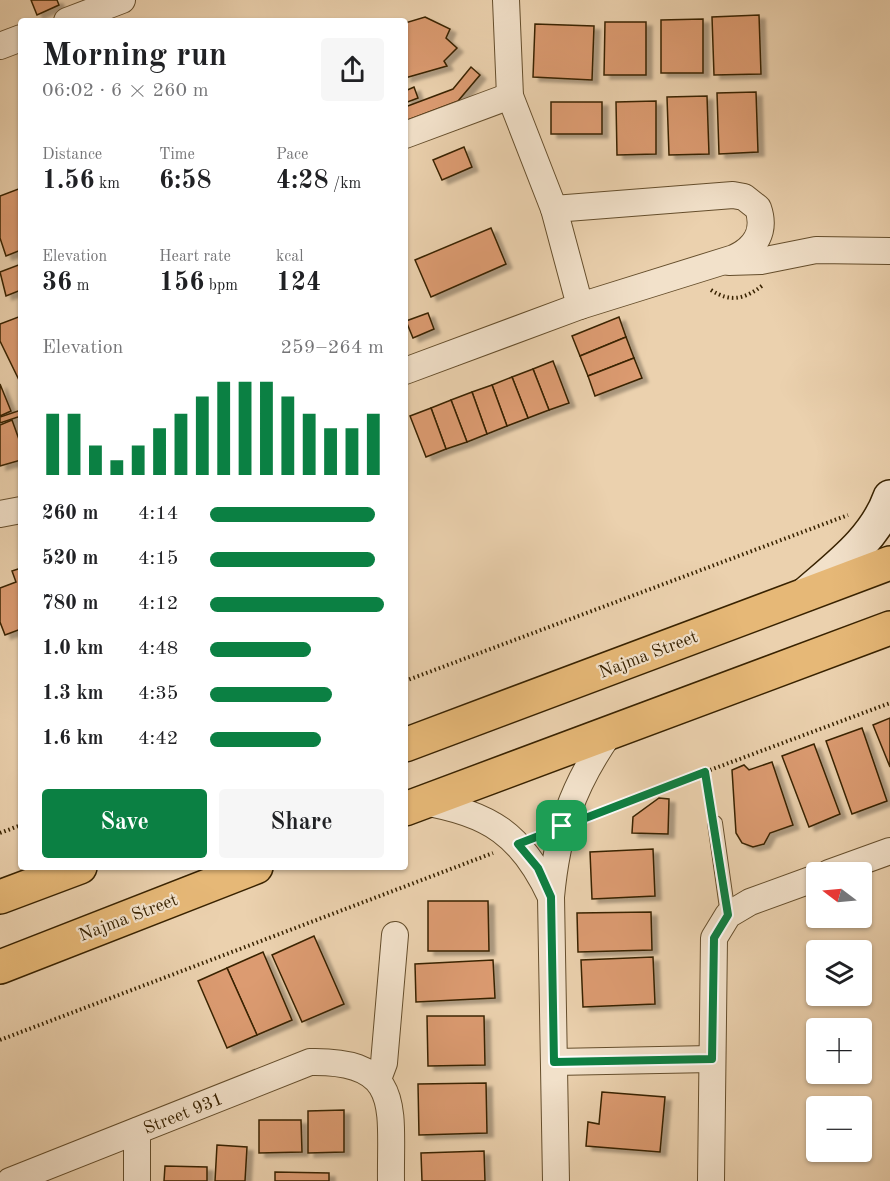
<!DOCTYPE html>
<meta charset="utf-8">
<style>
:root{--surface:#fff;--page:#f6f6f6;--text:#202124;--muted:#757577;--accent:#0b8043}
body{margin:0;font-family:"Old Standard TT",serif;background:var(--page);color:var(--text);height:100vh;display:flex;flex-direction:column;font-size:22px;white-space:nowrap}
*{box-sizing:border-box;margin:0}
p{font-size:20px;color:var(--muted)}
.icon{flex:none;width:33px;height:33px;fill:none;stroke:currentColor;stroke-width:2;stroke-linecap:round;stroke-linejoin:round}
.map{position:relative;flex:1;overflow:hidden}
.panel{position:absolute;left:18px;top:18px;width:390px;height:852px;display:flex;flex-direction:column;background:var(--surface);border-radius:6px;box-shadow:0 2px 4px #0004}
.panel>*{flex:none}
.needle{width:39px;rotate:286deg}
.buttons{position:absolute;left:806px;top:862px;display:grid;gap:12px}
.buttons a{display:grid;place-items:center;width:66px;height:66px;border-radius:6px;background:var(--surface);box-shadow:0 2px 4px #0004;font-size:30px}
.pin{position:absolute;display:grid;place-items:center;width:51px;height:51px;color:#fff;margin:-26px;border-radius:12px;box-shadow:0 3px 9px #0006}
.round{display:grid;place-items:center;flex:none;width:63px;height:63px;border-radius:6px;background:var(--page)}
.overview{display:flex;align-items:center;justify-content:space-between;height:102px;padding:0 24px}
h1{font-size:33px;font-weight:700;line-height:45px}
.figures{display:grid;grid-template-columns:repeat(3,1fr);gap:9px;height:102px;padding:6px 24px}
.figures div{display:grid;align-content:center}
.figures b{font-size:26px;font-weight:700}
.figures small{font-size:16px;font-weight:400}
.figures p{font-size:16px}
.chart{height:168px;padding:12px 24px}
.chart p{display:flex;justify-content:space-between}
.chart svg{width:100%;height:108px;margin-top:6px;stroke:var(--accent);stroke-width:6}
.cta{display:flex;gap:12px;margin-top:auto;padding:12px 24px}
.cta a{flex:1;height:69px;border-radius:6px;background:var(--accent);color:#fff;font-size:24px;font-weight:700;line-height:69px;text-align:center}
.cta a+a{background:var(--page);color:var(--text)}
ul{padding:0 24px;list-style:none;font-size:20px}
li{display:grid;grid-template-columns:96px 72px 1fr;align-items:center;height:45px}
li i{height:15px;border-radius:8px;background:var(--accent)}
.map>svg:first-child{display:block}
.building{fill:#dc9b71;stroke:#382200;stroke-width:1.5;filter:url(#shadow)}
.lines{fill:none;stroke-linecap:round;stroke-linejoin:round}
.lane-casing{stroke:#654e2c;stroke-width:16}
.street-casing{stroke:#654e2c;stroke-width:28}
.secondary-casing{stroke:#382200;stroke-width:36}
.primary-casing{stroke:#382200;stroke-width:36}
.path{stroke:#382200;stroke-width:4;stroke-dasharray:1.5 3;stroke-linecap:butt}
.lane{stroke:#f2e1ca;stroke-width:14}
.street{stroke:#f2e1ca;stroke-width:26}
.secondary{stroke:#f2e1ca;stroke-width:33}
.primary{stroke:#e6b877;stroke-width:33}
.route-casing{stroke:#fff;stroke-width:12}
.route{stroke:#0b8043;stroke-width:8}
.labels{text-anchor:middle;stroke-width:4.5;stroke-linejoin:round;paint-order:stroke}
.street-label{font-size:18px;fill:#382200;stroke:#f2e1ca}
</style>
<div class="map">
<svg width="890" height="1181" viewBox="0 0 890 1181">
<defs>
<filter id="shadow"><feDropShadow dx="6" dy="4" stdDeviation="1.5" flood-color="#0004"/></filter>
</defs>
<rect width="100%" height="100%" fill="#ebd1ae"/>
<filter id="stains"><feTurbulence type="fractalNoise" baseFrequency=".00333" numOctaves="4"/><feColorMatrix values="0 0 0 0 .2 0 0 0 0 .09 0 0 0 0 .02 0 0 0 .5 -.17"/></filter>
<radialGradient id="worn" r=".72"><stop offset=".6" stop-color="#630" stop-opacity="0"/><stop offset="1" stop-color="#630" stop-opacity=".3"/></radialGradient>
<g class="building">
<polygon points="31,0 57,0 59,5 37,15"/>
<polygon points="759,15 761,74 714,75 712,17"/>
<polygon points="425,17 450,29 446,38 457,48 444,61 447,66 405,78 405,23"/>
<polygon points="703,19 703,73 661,73 661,20"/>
<polygon points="605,22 646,22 646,75 604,75"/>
<polygon points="535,24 594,26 592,80 533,77"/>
<polygon points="471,67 480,75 458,101 405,121 405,107 453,89"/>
<polygon points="414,87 418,98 405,103 405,91"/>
<polygon points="756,92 758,152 719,154 717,93"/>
<polygon points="707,96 709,154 669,155 667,97"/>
<polygon points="656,101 656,154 617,155 616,102"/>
<rect x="551" y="102" width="51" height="32"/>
<polygon points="464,147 472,167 442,180 433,160"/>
<polygon points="21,188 21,250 6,256 0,238 0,196"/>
<polygon points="491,228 506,264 431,297 415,260"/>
<polygon points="21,264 21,290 6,296 0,272"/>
<polygon points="428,313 434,329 413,338 406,321"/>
<polygon points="21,316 21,379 19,380 0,341 0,324"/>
<polygon points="619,317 626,337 580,356 572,336"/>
<polygon points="626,337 634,358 588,376 580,356"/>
<polygon points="634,358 642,378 595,396 588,376"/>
<polygon points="553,361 569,403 549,410 533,369"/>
<polygon points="533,369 549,410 528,418 512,377"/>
<polygon points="512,377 528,418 507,426 492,385"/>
<polygon points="0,384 11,411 0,416"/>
<polygon points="492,385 507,426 487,434 472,392"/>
<polygon points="472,392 487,434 467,442 451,400"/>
<polygon points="451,400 467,442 446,449 431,408"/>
<polygon points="431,408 446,449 426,457 410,416"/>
<polygon points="21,410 21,416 0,423 0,417"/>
<polygon points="12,420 21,445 21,460 0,466 0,425"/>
<polygon points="21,568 21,629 5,635 0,622 0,588 16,582 12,571"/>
<polygon points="890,718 890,767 873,725"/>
<polygon points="862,728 887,801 852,814 826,741"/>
<polygon points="814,744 840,814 809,827 782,756"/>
<polygon points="772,762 793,825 770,833 764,844 753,847 742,843 736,833 732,770 744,765 749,770"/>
<polygon points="659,798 669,799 668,834 632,833 633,817"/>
<polygon points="653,849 655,896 592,899 590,852"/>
<polygon points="428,901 488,901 489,951 428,951"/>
<polygon points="651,912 652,950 578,952 577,913"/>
<polygon points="314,936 344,1004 302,1022 272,955"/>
<polygon points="263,952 292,1020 257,1035 227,968"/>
<polygon points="653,957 655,1004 583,1007 581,960"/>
<polygon points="493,960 495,998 416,1002 415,964"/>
<polygon points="227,968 257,1035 227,1048 198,981"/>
<polygon points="427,1016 484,1016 485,1065 428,1066"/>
<polygon points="486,1083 487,1133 419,1135 418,1084"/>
<polygon points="602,1092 665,1097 660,1152 586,1146 588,1122 599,1124"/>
<polygon points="344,1110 344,1152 308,1153 308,1111"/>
<polygon points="259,1120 301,1120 302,1152 259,1153"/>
<polygon points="217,1145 247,1147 245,1181 215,1181"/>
<polygon points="484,1151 485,1181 422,1181 421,1153"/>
<polygon points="165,1166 207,1167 207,1181 164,1181"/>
<polygon points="275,1172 329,1173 329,1181 275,1181"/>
</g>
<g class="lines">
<g class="lane-casing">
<polyline id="lane" points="715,823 728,915"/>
</g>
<g class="street-casing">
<g id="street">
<polyline points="506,0 510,96 554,209 580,306"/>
<polyline points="67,21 122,0"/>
<polyline points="0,46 21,38"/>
<polyline points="405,135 510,96"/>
<polyline points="729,262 761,261 816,250 890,251"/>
<path d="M405 371 580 306 734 258C756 248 766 231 758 208L744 197 733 195 554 209"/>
<polyline points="0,514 21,510"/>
<path d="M422 802C490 813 522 835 551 897"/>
<polyline points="829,873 890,851"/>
<polyline points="554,1062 712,1059"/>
<polyline points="378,1079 384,1063 395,935"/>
<path d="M10 1181 310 1062C404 1060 390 1109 391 1181"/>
<polyline points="137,1181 137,1131"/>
<path d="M556 1181 551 897C557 832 572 787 609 734"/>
<polyline points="711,1181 714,938 728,915 750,902 816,878"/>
</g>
</g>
<g class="secondary-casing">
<path id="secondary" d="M806 594C839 565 875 539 890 497"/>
</g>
<g class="primary-casing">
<g id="primary">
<polyline points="405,745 890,563"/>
<polyline points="405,809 890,628"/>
<polyline points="0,897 80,867"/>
<polyline points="0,967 256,867"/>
</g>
</g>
<g class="path">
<path d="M711 290C731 303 745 299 763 285"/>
<polyline points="405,681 848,515"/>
<polyline points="705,772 712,807"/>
<polyline points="592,814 890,703"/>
<polyline points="0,833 21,825"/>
<polyline points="0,1040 493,853"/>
</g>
<use href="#lane" class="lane"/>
<use href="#street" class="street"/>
<use href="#secondary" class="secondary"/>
<use href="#primary" class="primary"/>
</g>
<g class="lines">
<g class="route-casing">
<polygon id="route" points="705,772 728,915 714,938 712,1059 554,1062 551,897 538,868 518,844"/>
</g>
<use href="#route" class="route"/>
</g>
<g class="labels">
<g class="street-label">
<text transform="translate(648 654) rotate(-21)" y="6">Najma Street</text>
<text transform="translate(128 917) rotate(-21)" y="6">Najma Street</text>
<text transform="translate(183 1113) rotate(-22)" y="6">Street 931</text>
</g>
</g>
<rect width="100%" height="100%" filter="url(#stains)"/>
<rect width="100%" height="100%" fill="url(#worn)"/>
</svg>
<div class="buttons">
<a><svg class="needle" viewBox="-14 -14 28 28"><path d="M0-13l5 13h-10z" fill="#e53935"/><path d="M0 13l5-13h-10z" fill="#757577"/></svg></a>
<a><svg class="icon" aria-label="layers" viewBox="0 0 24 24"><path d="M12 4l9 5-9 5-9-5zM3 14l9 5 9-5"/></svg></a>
<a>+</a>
<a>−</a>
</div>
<div class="pin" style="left:562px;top:826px;background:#1e9e55"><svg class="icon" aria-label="arrive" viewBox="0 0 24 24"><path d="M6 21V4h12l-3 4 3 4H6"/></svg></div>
<section class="panel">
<div class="overview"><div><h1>Morning run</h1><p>06:02 · 6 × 260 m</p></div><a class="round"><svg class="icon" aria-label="share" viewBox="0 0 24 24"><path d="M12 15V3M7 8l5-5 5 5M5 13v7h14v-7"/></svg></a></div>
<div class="figures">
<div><p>Distance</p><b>1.56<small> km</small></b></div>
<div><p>Time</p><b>6:58</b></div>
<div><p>Pace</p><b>4:28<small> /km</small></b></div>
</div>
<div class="figures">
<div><p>Elevation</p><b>36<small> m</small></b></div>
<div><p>Heart rate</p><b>156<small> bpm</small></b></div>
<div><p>kcal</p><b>124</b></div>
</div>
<div class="chart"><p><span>Elevation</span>259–264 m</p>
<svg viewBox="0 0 160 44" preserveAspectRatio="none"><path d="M5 44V19M15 44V19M25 44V32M35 44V38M45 44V32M55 44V25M65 44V19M75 44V12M85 44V6M95 44V6M105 44V6M115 44V12M125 44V19M135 44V25M145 44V25M155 44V19"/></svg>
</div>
<ul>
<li><b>260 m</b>4:14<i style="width:95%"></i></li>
<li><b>520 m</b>4:15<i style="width:95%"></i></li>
<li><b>780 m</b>4:12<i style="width:100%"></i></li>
<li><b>1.0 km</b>4:48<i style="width:58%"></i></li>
<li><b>1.3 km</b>4:35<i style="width:70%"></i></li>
<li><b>1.6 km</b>4:42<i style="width:64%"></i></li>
</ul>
<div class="cta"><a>Save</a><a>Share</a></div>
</section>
</div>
